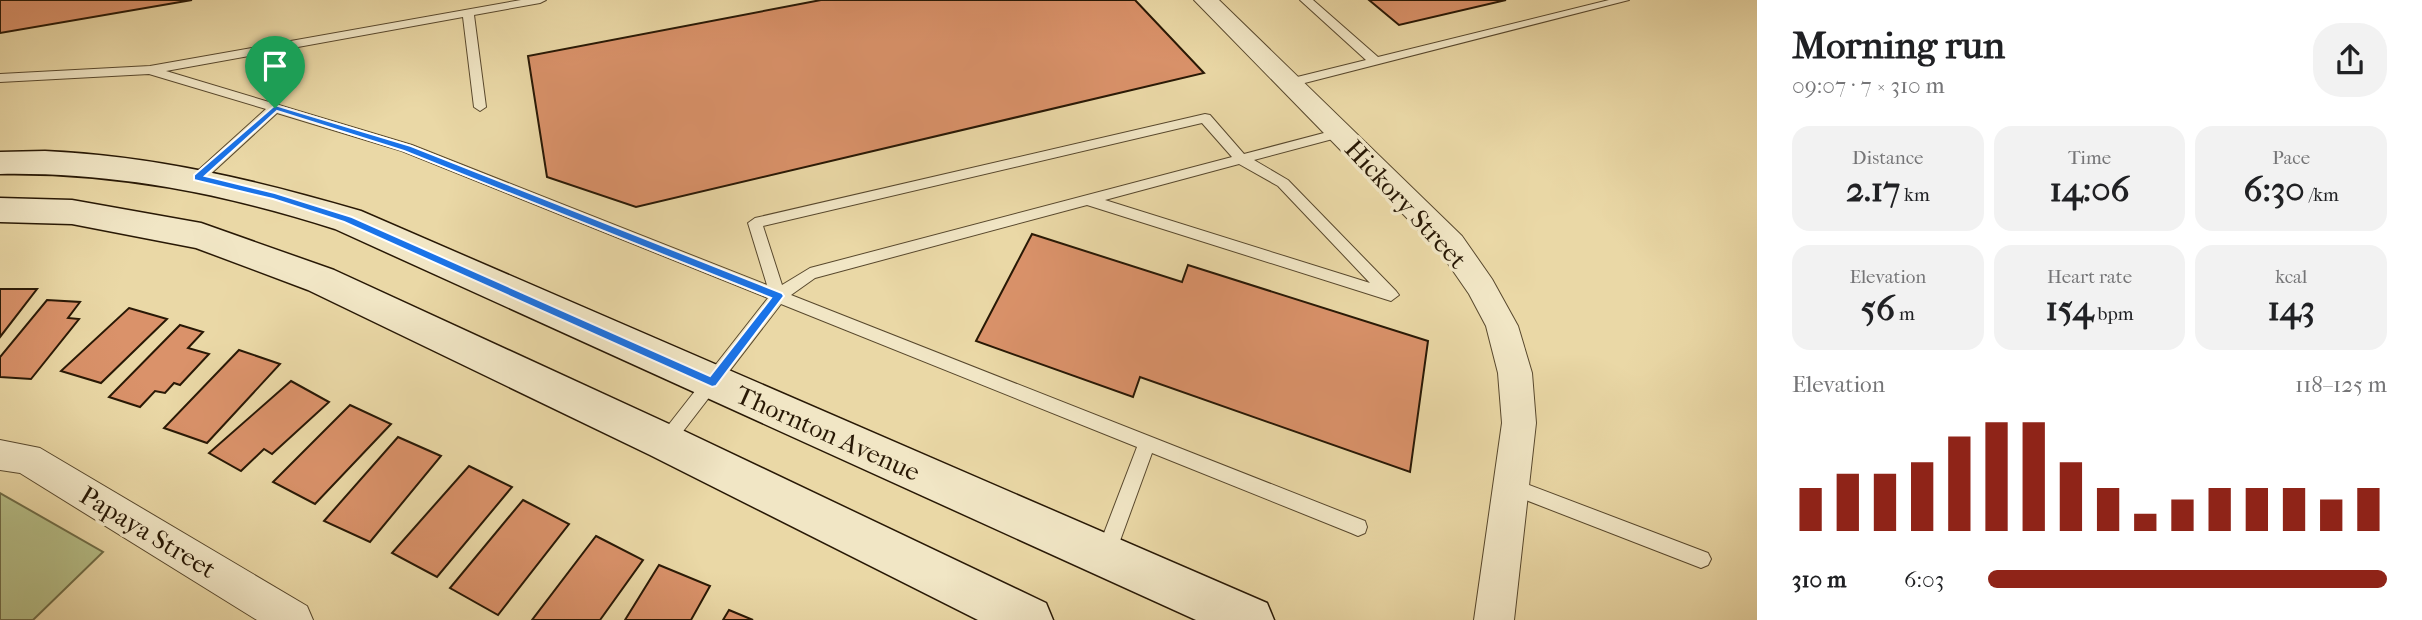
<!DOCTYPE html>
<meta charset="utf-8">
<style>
:root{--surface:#fff;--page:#f2f2f2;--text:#202124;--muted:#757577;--accent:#8f2418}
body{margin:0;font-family:"IM FELL French Canon",serif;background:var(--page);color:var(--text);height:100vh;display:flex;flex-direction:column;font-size:26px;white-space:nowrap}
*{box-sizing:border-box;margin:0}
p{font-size:23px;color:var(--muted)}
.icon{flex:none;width:38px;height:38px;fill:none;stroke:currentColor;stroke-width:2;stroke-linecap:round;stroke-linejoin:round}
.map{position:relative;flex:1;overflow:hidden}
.side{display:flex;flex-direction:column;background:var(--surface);width:665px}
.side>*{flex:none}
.pin{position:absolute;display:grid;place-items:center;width:60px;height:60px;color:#fff;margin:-72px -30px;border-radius:50% 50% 50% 0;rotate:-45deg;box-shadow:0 0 7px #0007}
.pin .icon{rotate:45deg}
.round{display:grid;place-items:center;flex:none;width:74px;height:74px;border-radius:28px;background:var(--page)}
.summary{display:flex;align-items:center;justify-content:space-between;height:119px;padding:0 35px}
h1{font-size:38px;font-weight:700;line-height:52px}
.metrics{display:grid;grid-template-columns:repeat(3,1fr);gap:10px;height:119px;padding:7px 35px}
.metrics div{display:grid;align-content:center;border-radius:18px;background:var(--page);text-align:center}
.metrics b{font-size:35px;font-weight:700}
.metrics small{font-size:19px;font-weight:400}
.metrics p{font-size:19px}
.chart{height:196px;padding:14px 35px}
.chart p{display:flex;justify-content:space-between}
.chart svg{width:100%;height:126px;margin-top:7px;stroke:var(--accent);stroke-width:6}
ul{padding:0 35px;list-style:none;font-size:23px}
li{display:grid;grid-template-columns:112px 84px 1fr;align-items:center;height:52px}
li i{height:18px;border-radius:9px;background:var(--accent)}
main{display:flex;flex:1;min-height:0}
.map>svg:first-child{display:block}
.green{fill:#b6bf88;stroke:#6f6c46;stroke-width:2}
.building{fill:#da926a;stroke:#281805;stroke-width:2}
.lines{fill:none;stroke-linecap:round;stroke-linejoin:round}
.lane-casing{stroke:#58482d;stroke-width:2}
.street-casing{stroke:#58482d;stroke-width:2}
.secondary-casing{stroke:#281805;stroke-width:3}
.lane{fill:#f1e6c5;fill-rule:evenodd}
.street{fill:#f1e6c5;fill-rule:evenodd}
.secondary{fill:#f1e6c5;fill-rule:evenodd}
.route{fill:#1a73e8;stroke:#fff;stroke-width:2;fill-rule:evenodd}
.labels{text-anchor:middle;stroke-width:7;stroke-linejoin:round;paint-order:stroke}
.street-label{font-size:26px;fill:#281805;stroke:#f1e6c5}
</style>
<main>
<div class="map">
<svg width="1757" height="620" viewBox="0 0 1757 620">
<rect width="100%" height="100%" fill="#ead8a6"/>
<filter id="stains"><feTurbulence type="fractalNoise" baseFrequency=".00286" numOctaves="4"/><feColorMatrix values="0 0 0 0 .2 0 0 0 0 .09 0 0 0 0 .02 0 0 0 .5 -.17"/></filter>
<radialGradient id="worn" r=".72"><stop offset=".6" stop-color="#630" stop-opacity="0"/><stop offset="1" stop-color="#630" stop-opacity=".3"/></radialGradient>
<polygon class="green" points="0,493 103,552 33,620 0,620"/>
<g class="building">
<polygon points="0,0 192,0 0,33"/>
<polygon points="821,0 1135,0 1204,73 636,207 547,177 528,56"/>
<polygon points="1369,0 1506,0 1399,25"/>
<polygon points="1032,234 1182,282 1188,265 1428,341 1410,472 1140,377 1133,397 976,341"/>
<polygon points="0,289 37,289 0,337"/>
<polygon points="47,300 80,302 68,318 79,319 31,379 0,377 0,357"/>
<polygon points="129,308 167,319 101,383 61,371"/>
<polygon points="180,325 203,332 188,348 209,354 180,385 174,383 165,393 155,391 140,407 109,397"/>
<polygon points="239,350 280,364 207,443 164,428"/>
<polygon points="291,381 329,402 272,454 264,449 241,471 209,453"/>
<polygon points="350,405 391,424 315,504 273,482"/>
<polygon points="398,437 441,456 370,542 324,521"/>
<polygon points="469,466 512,487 437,577 392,553"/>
<polygon points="523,500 569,524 498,615 450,588"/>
<polygon points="596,536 643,560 600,620 532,620"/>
<polygon points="659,565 710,586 691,620 625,620"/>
<polygon points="729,610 753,620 723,620"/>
</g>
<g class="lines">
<g class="lane-casing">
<g id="lane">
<path d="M521 0H546L540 3 474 15 486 107 480 111 474 107 463 17 166 71 412 145 767 285 748 223 755 218 1205 114 1210 115 1244 154 1339 129 1344 130V136L1254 160 1288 180 1396 291 1399 295 1391 301 1087 205 815 278 791 295 1365 521 1367 527 1365 533 1358 536 1351 533 1152 453 1113 560 1106 563 1099 560 1096 554 1137 447 781 304 671 447 665 449 659 447 656 442 659 437 768 298 402 151 277 113 203 181H193L191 178 193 175 266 109 149 74 0 82V74L150 66ZM1202 123 1232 157 810 268 782 285 763 226ZM1239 164 1278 186 1370 283 1105 200Z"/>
<polygon points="1300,0 1313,0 1378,57 1609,0 1629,0 1289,87 1285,86 1285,80 1366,60"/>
<polygon points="1511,478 1708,553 1711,559 1708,565 1701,568 1505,492 1502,486 1505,480"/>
</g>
</g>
<g class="street-casing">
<g id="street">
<polygon points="1194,0 1219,0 1462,236 1492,279 1518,326 1532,373 1536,423 1514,620 1474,620 1502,423 1498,373 1486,326 1469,294 1440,252"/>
<polygon points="0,440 40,448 307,606 313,620 257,620 20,473 0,470"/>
</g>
</g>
<g class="secondary-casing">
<g id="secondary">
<path d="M45 151C154 156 256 180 361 211L1267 603 1274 620H1196L335 229C225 194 116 172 0 174V152Z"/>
<polygon points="0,198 72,200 201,223 334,270 680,429 1046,603 1053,620 978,620 650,455 308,290 196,248 72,224 0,222"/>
</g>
</g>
<use href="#lane" class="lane"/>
<use href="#street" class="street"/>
<use href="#secondary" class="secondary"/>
</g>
<path class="route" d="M275 105 411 146 782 293 784 296 716 386 712 387 344 222 273 199 194 180V175ZM277 111 404 151 771 298 710 376 352 217 275 193 205 176Z"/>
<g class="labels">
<g class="street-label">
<text transform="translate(1406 204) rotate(47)" y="9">Hickory Street</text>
<text transform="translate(828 433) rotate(24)" y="9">Thornton Avenue</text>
<text transform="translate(148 532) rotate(31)" y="9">Papaya Street</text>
</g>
</g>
<rect width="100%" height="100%" filter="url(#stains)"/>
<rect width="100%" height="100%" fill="url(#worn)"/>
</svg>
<div class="pin" style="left:275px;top:108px;background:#1e9e55"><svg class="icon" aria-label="arrive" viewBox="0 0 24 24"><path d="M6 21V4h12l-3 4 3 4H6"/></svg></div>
</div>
<section class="side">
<div class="summary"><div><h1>Morning run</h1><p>09:07 · 7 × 310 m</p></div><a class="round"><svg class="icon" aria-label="share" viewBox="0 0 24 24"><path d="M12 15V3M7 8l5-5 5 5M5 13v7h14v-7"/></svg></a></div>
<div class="metrics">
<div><p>Distance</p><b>2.17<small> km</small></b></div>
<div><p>Time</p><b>14:06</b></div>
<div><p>Pace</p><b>6:30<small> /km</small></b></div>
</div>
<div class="metrics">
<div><p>Elevation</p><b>56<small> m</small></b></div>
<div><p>Heart rate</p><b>154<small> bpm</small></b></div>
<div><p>kcal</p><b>143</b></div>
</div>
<div class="chart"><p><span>Elevation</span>118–125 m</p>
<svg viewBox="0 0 160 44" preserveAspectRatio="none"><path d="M5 44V29M15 44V24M25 44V24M35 44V20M45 44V11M55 44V6M65 44V6M75 44V20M85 44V29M95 44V38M105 44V33M115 44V29M125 44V29M135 44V29M145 44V33M155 44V29"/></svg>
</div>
<ul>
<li><b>310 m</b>6:03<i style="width:100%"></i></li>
</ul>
</section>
</main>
